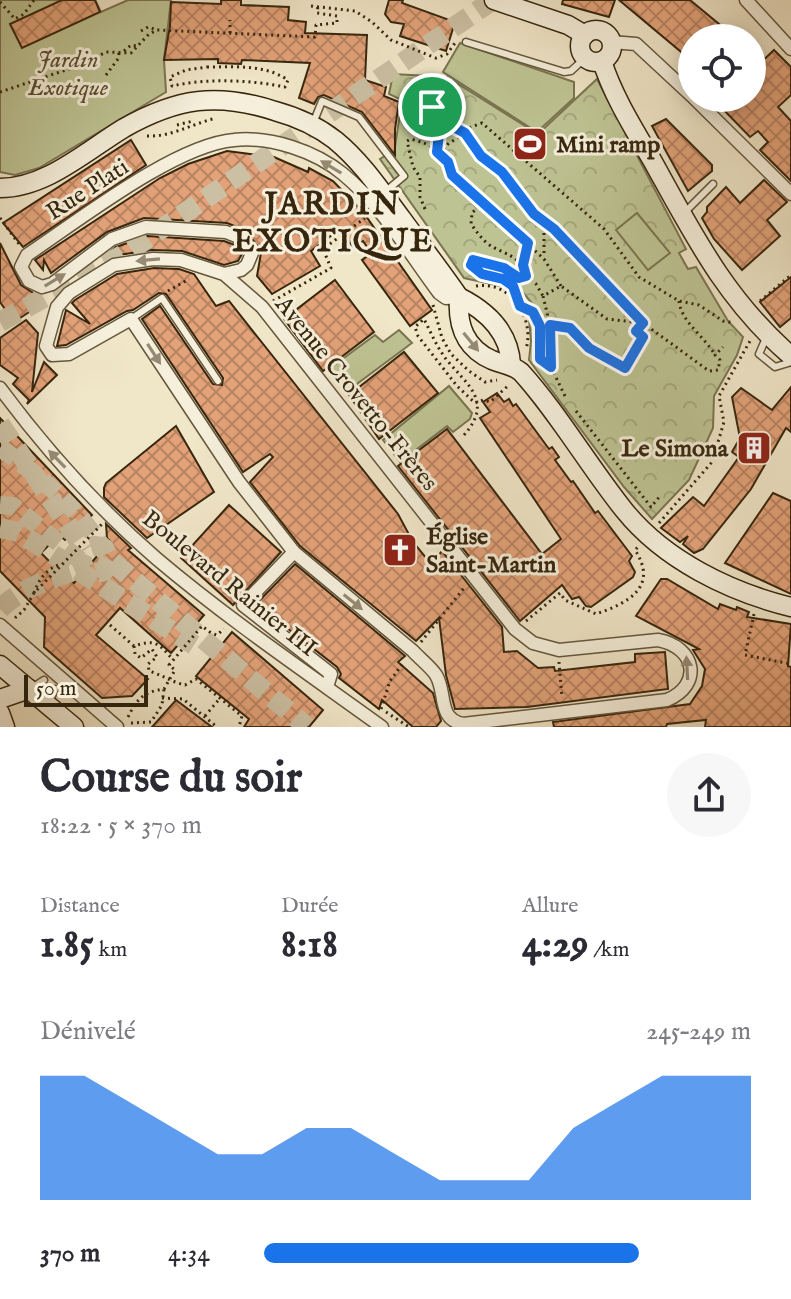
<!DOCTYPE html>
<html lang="fr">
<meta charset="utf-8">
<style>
:root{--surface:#fff;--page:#f7f7f7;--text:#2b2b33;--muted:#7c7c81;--accent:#1a73e8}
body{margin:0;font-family:"IM FELL English",serif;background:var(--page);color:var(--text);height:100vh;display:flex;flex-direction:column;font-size:30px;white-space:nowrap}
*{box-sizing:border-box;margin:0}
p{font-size:26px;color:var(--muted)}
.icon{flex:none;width:44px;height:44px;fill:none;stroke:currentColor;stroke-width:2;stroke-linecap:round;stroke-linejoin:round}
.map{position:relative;height:727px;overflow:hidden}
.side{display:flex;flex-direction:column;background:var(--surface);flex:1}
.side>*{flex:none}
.fabs{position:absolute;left:678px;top:24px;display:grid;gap:16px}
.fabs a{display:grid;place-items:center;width:88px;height:88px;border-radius:50%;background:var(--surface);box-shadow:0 4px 20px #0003;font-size:40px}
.scale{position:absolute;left:24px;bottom:20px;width:124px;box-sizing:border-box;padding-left:8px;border:4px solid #37260e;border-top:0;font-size:22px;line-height:28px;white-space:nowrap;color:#37260e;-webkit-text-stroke:6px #f5efdb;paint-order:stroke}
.pin{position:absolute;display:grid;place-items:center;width:68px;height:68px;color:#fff;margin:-34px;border:4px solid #fff;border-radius:50%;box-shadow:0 2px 8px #0007}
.round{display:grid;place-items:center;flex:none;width:84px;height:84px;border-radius:42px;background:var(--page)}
.summary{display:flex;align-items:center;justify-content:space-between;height:136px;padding:0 40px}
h1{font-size:44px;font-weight:800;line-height:60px}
.figures{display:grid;grid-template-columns:repeat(3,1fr);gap:12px;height:136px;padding:8px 40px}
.figures div{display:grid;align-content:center}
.figures b{font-size:40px;font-weight:800}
.figures small{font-size:22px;font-weight:400}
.figures p{font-size:22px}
.chart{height:224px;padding:16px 40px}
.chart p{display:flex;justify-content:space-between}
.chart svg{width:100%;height:144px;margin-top:8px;fill:var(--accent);opacity:.7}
ul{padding:0 40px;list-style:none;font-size:26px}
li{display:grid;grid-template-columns:128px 96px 1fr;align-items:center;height:60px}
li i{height:20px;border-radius:10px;background:var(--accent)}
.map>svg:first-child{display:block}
.forest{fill:url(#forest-crowns);stroke:#7a7450;stroke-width:2}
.garden{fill:#bec393;stroke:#7a7450;stroke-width:2}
.building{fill:url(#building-cross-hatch);stroke:#37260e;stroke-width:2}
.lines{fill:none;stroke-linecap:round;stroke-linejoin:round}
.secondary-tunnel{stroke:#cbc0a3;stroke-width:18;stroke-dasharray:18 9;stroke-linecap:butt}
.primary-tunnel{stroke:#cbc0a3;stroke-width:20;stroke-dasharray:20 10;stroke-linecap:butt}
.lane-casing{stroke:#65563c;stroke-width:9}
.street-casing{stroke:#65563c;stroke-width:15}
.secondary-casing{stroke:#37260e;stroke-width:21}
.path{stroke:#37260e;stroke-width:3;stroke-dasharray:2 4;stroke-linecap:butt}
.lane{stroke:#f5efdb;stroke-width:6}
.street{stroke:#f5efdb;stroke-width:12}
.secondary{stroke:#f5efdb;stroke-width:18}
.oneway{fill:#968a74}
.route-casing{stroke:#fff;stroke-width:16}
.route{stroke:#1a73e8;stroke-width:10}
.labels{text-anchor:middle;stroke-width:6;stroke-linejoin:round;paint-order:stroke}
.park-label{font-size:24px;font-style:italic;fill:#594d2f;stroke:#f5efdb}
.poi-label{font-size:24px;font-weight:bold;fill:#37260e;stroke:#f5efdb;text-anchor:start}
.street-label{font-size:24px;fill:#37260e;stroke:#f5efdb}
.district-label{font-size:32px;font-weight:bold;letter-spacing:2px;fill:#37260e;stroke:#f5efdb}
</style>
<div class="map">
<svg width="791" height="727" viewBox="0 0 791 727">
<defs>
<pattern id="forest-crowns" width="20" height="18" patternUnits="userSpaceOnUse" patternTransform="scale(2)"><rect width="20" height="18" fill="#bec393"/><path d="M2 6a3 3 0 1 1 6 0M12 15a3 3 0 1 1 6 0" fill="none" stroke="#a4a77e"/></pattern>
<pattern id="building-cross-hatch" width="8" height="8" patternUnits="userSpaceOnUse" patternTransform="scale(2)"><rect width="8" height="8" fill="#e3a279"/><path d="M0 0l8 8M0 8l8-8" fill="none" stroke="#b98462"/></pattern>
</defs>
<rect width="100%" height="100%" fill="#f0e6c8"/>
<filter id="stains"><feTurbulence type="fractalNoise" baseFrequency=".0025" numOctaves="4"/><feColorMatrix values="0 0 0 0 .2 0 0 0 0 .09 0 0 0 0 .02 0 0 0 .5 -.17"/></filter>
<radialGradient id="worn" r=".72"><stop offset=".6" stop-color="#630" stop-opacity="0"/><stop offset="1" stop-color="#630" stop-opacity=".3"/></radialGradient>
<polygon class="forest" points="393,74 447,77 538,134 597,79 686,249 679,253 688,269 696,267 728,321 743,337 737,355 714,396 713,428 689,480 652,519 624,487 529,360 531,341 529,319 536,308 515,283 505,287 464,278 380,159 394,150 395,147 402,100 389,94"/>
<g class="garden">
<polygon points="0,0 95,0 101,12 128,0 171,0 164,60 166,92 39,168 15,175 0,172"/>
<polygon points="460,43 574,82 574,98 537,132 443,72"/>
<polygon points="637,213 670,253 648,270 616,230"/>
<polygon points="399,330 412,343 346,392 329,369 375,335 383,342"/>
<polygon points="449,386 472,413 470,419 453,432 447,426 400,462 383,440"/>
</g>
<g class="building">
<polygon points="62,0 95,0 100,12 22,48 10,24"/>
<polygon points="221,0 241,0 241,5 289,7 288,20 306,22 305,33 367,35 365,80 386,87 384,96 399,102 395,129 395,155 362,112 324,95 318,97 314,104 299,98 310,63 242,60 241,64 218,63 218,59 164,60 170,26 171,2 221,4"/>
<polygon points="389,0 403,0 402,3 455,22 446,51 400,36 404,24 391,22 385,14"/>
<polygon points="563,0 615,0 609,17 562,4"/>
<polygon points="619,0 690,0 736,38 692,38 692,61"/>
<polygon points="774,50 791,67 791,95 778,107 791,121 791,181 760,150 768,142 758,131 750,137 718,104 725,98 752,98 752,71"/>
<polygon points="666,119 712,165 712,171 688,191 652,126"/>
<polygon points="131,140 146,165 23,247 3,223"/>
<polygon points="227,151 274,157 308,172 309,168 333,181 363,212 432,310 410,326 362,260 371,253 363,241 353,247 340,229 311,251 320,266 272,294 257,276 261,253 259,248 245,230 227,223 144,218 107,232 51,273 44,260 43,270 35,260 160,178 188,164"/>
<polygon points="764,180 787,202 767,220 780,236 742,270 714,239 702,218 707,212 707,207 726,187 740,203"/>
<polygon points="147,236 224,241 235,245 242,254 238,261 224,265 182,251 152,250 112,256 110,252 116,247"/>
<polygon points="0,243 21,285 41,298 40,305 14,322 0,302"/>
<polygon points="154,268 179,269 194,274 216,306 229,301 398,514 413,542 431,564 442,551 502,627 504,652 517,651 538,668 554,667 555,671 635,662 635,654 665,652 668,689 527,707 455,709 446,675 439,618 416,641 300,546 250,482 273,457 270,454 243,472 142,319 160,306 213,384 222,385 223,378 166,294 159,293 133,310 127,311 66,345 57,346 66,310 90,324 72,303 75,300 117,274"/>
<polygon points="791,277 791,318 780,327 760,302"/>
<polygon points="335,280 374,332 323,371 284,319"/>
<polygon points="26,320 38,333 32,392 44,362 57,375 27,404 29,400 13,384 18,378 0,365 0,338"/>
<polygon points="404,352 438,393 379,439 349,395"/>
<polygon points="791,387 791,432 786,428 751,489 703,549 694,553 683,544 688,536 680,542 661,528 693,497 704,506 739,457 732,452 740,438 732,397 741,388 772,410"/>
<polygon points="497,393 504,402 509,399 513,406 516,404 549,449 552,447 559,457 555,460 571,482 573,481 595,513 598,511 632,556 629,561 635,572 633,577 591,607 586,606 579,597 572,599 562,585 520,621 398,466 447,429 542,554 561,539 480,418 490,412 483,402"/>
<polygon points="0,418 92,515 65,540 59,535 41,553 54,566 74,583 110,541 107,538 106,524 131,548 128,550 204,615 171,653 120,608 96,635 148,679 132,696 102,698 44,647 45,617 0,571"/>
<polygon points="176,426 214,492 147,538 104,497 104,488 106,483"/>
<polygon points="773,493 791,501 791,594 725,563"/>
<polygon points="229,505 281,552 233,605 181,558"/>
<polygon points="295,564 405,656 398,662 433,693 441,721 436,727 413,727 382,700 379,709 339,678 341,674 337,667 256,604"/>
<polygon points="661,579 667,579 718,609 720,604 736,610 737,607 749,612 747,617 791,624 788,666 791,667 791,727 705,727 706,720 667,724 666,727 554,727 553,722 690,704 702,686 705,669 693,650 699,649 636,616"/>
<polygon points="232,632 323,710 309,727 244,727 249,719 196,676"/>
<polygon points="176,700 212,727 152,727"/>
</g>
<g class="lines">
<g class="secondary-tunnel">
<path d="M0 448C35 472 80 510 102 547"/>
<polyline points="0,505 13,506 81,561"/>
</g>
<g class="primary-tunnel">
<polyline points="0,322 128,252 493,0"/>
<polyline points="0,424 85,550"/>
<polyline points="0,528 18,532 194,645"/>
<path d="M110 560 104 571 94 574 85 569C76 554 88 541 104 548L110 560 307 727"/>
<path d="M0 609C22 587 55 577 84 568"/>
</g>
<g class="lane-casing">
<g id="lane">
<polyline points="466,42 564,72 571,71 585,58"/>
<polyline points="314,121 322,101 359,117 404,176 386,191"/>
<polyline points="685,212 713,184"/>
<polyline points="131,319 162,298 218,381"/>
<polyline points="766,338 759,354 775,367 791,362"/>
<polyline points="30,689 44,680"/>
<polyline points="49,702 55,689"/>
</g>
</g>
<g class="street-casing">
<g id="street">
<polyline points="746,0 791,49"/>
<polyline points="611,42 636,44 692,96"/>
<polyline points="694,98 791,194"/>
<path d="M224 274 262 307 515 629 533 643 559 650 658 640C696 647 703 685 667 700L463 724C437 719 447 693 436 675 430 666 420 659 413 651L294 552 239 482 131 319 69 354 52 355 46 346 57 307 69 293 114 265 153 259 181 260 224 274 241 270 247 265 252 253 241 238 226 232 146 227 112 239 52 284 42 287 29 281 21 267 27 255C78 221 175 145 234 140 270 136 315 151 343 174 382 206 409 253 439 293L446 298 459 297"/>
<path d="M0 388C46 450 98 508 157 559 228 619 306 672 382 727"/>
<polyline points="294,552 243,605 331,674 327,687"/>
<polyline points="0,625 117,727"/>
</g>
</g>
<g class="secondary-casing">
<g id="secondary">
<polyline points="494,0 568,25 585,35"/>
<circle cx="596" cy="46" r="16"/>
<path d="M602 61C613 96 634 129 652 160 693 234 726 300 791 356"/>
<path d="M0 188C46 188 86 151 124 128 177 98 217 92 275 111 297 117 317 126 335 140 362 162 381 191 402 219 421 245 441 271 459 297 487 311 509 332 511 364"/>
<path d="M459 297C457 325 465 348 492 360 504 365 511 364 521 372 559 414 588 465 624 510 664 560 730 592 791 607"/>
<polyline points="0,665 74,727"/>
<polyline points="0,699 29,689"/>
<polyline points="0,713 5,727"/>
</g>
</g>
<g class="path">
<polyline points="0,2 15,19 24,14 34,0"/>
<polyline points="311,6 355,11 372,22 391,40 436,58 447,54 455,43"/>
<polyline points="141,31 148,27 157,30"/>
<polyline points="230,33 230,20"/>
<polyline points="124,51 131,45 138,46"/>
<path d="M207 67C235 67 264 64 288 80L285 87C251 80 207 78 172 86L170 77 186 70Z"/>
<polyline points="106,75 118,59 119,53"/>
<polyline points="0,92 81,65 106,52 131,53 149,34 157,30 315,37 316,25 337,23 337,16 317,13 318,6"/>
<polyline points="433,109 440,124 436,143"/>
<polyline points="177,125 193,121"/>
<path d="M147 136C171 137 192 124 216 118"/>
<polyline points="441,155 448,144 465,133 481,156 502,172 534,214 554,229 573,251 634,312 643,323 636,331 643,337 625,368 589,348 570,328 550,325"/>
<path d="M483 202 472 213 471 224C476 231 481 238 488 244 504 255 520 254 526 276L519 278 504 268 473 260 471 265 482 274 503 279 513 286 520 306 533 312 540 326V359L551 367"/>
<path d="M425 209 420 197V177L413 167 407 141 411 139C421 142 430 144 437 152"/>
<polyline points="0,218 19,244"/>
<polyline points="544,221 544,257"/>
<polyline points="523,265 527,245"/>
<polyline points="526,276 536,284 543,296"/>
<path d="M476 286C511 280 535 319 526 349"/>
<polyline points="561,286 544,259 452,175 448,162 437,152 436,143 428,134 427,129 417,121 412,111 416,107 432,107 448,124 465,133 471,127 482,123 604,229 639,277 679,301 699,305 723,321 734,323"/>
<polyline points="168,291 189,279"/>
<polyline points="273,301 331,268 323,249 365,218"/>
<path d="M679 301C681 322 705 337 715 355"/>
<polyline points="760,301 791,275"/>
<polyline points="433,305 442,338 451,354 469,371 485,382 497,380"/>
<polyline points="565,396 551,367 550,325 543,296 561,286 607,319 643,323 709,371 718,370 720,360 715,355 723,347"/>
<polyline points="576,411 651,507 660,496"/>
<path d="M464 435C494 401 467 385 446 359 437 347 431 333 424 319L415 327 418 336 457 386 475 403 483 400 490 402 509 385"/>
<polyline points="659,523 712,462 724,422 719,396 750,341"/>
<path d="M34 593C38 581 46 569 59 565"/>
<polyline points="754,614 745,655 791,664"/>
<polyline points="15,618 24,610 34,593 102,524"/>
<path d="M526 621 560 593 565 600 596 614C628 603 659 587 635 550L638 547"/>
<path d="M110 625 134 646C155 639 159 643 173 660"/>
<polyline points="421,642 464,588"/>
<path d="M134 646 135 654 141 658 152 649 157 657 148 664 149 671C162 675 172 682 185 685L196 679 242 716 239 727"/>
<polyline points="559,662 562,698"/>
<polyline points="162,698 183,699 217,727"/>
<polyline points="381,709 390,681 403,663"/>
<polyline points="386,712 409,727"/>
<polyline points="205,716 221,697"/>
<path d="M128 717C137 699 143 692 164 689L175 670 169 665 202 626 211 633 217 635 224 629"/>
<polyline points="131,723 151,722 162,705 164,689"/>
</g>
<use href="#lane" class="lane"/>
<use href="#street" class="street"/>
<use href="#secondary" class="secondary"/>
</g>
<defs><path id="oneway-solid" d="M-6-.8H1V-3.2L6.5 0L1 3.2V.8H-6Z" transform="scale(2)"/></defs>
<g class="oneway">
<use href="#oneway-solid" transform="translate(331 167) rotate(-149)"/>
<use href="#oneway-solid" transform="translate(148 260) rotate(175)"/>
<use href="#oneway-solid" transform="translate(55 280) rotate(-31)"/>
<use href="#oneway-solid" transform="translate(471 342) rotate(51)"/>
<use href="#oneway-solid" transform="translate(154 354) rotate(57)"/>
<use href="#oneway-solid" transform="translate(57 459) rotate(-134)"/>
<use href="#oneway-solid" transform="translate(353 602) rotate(39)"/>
<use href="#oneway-solid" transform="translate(687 668) rotate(-93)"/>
</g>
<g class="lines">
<g class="route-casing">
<polygon id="route" points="432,107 448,124 465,133 481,156 502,172 534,214 554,229 643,323 636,331 643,337 625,368 589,348 570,328 550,325 551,367 540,359 540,326 533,312 520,306 513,286 503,279 482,274 471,265 473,260 504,268 519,278 526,276 523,265 528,243 452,175 448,162 437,152 440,124"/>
</g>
<use href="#route" class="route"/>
</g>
<defs>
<g id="stadium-square" transform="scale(1.8)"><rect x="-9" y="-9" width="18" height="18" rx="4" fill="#8f2418" stroke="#f5efdb"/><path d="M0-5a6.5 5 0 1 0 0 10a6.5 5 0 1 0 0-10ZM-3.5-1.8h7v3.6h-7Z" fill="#fff"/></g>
<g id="building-square" transform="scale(1.8)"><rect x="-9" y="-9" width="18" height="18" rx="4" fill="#8f2418" stroke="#f5efdb"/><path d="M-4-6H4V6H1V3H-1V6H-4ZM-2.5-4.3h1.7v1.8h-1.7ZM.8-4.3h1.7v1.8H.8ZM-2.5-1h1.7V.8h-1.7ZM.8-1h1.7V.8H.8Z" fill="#fff"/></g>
<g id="church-square" transform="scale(1.8)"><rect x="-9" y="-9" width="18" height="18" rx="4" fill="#8f2418" stroke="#f5efdb"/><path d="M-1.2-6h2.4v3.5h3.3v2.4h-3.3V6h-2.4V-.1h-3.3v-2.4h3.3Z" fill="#fff"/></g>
</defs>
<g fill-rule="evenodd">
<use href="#stadium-square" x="530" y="144"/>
<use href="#building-square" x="754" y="448"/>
<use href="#church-square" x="400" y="550"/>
</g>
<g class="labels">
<g class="park-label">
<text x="68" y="67">Jardin<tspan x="68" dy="28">Exotique</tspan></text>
</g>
<g class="poi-label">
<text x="556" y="152">Mini ramp</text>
<text x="728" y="456" text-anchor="end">Le Simona</text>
<text x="426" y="544">Église<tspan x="426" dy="28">Saint-Martin</tspan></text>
</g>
<g class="street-label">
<text transform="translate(87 189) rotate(-33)" y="8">Rue Plati</text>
<text transform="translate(357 393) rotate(51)" y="8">Avenue Crovetto-Frères</text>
<text transform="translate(230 583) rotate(39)" y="8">Boulevard Rainier III</text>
</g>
<g class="district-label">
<text x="333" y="214">JARDIN<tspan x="333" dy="37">EXOTIQUE</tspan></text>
</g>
</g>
<rect width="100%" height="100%" filter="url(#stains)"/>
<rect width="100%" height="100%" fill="url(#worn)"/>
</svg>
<div class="fabs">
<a><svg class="icon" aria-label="locate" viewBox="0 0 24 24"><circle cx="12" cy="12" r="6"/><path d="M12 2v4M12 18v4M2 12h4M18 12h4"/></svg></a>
</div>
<div class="scale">50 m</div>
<div class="pin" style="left:432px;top:107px;background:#1e9e55"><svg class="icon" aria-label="arrive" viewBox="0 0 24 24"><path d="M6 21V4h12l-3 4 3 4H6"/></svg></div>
</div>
<section class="side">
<div class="summary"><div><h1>Course du soir</h1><p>18:22 · 5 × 370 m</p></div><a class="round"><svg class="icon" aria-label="share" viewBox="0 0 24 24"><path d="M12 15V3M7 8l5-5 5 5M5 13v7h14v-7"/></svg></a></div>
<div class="figures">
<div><p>Distance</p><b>1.85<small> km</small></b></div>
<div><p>Durée</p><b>8:18</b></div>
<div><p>Allure</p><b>4:29<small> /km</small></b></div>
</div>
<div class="chart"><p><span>Dénivelé</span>245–249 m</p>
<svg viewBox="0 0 160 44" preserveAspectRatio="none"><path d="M0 44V6L10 6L20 14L30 22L40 30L50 30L60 22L70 22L80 30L90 38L100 38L110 38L120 22L130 14L140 6L150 6L160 6V44z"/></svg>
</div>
<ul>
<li><b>370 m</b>4:34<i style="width:77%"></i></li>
</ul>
</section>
